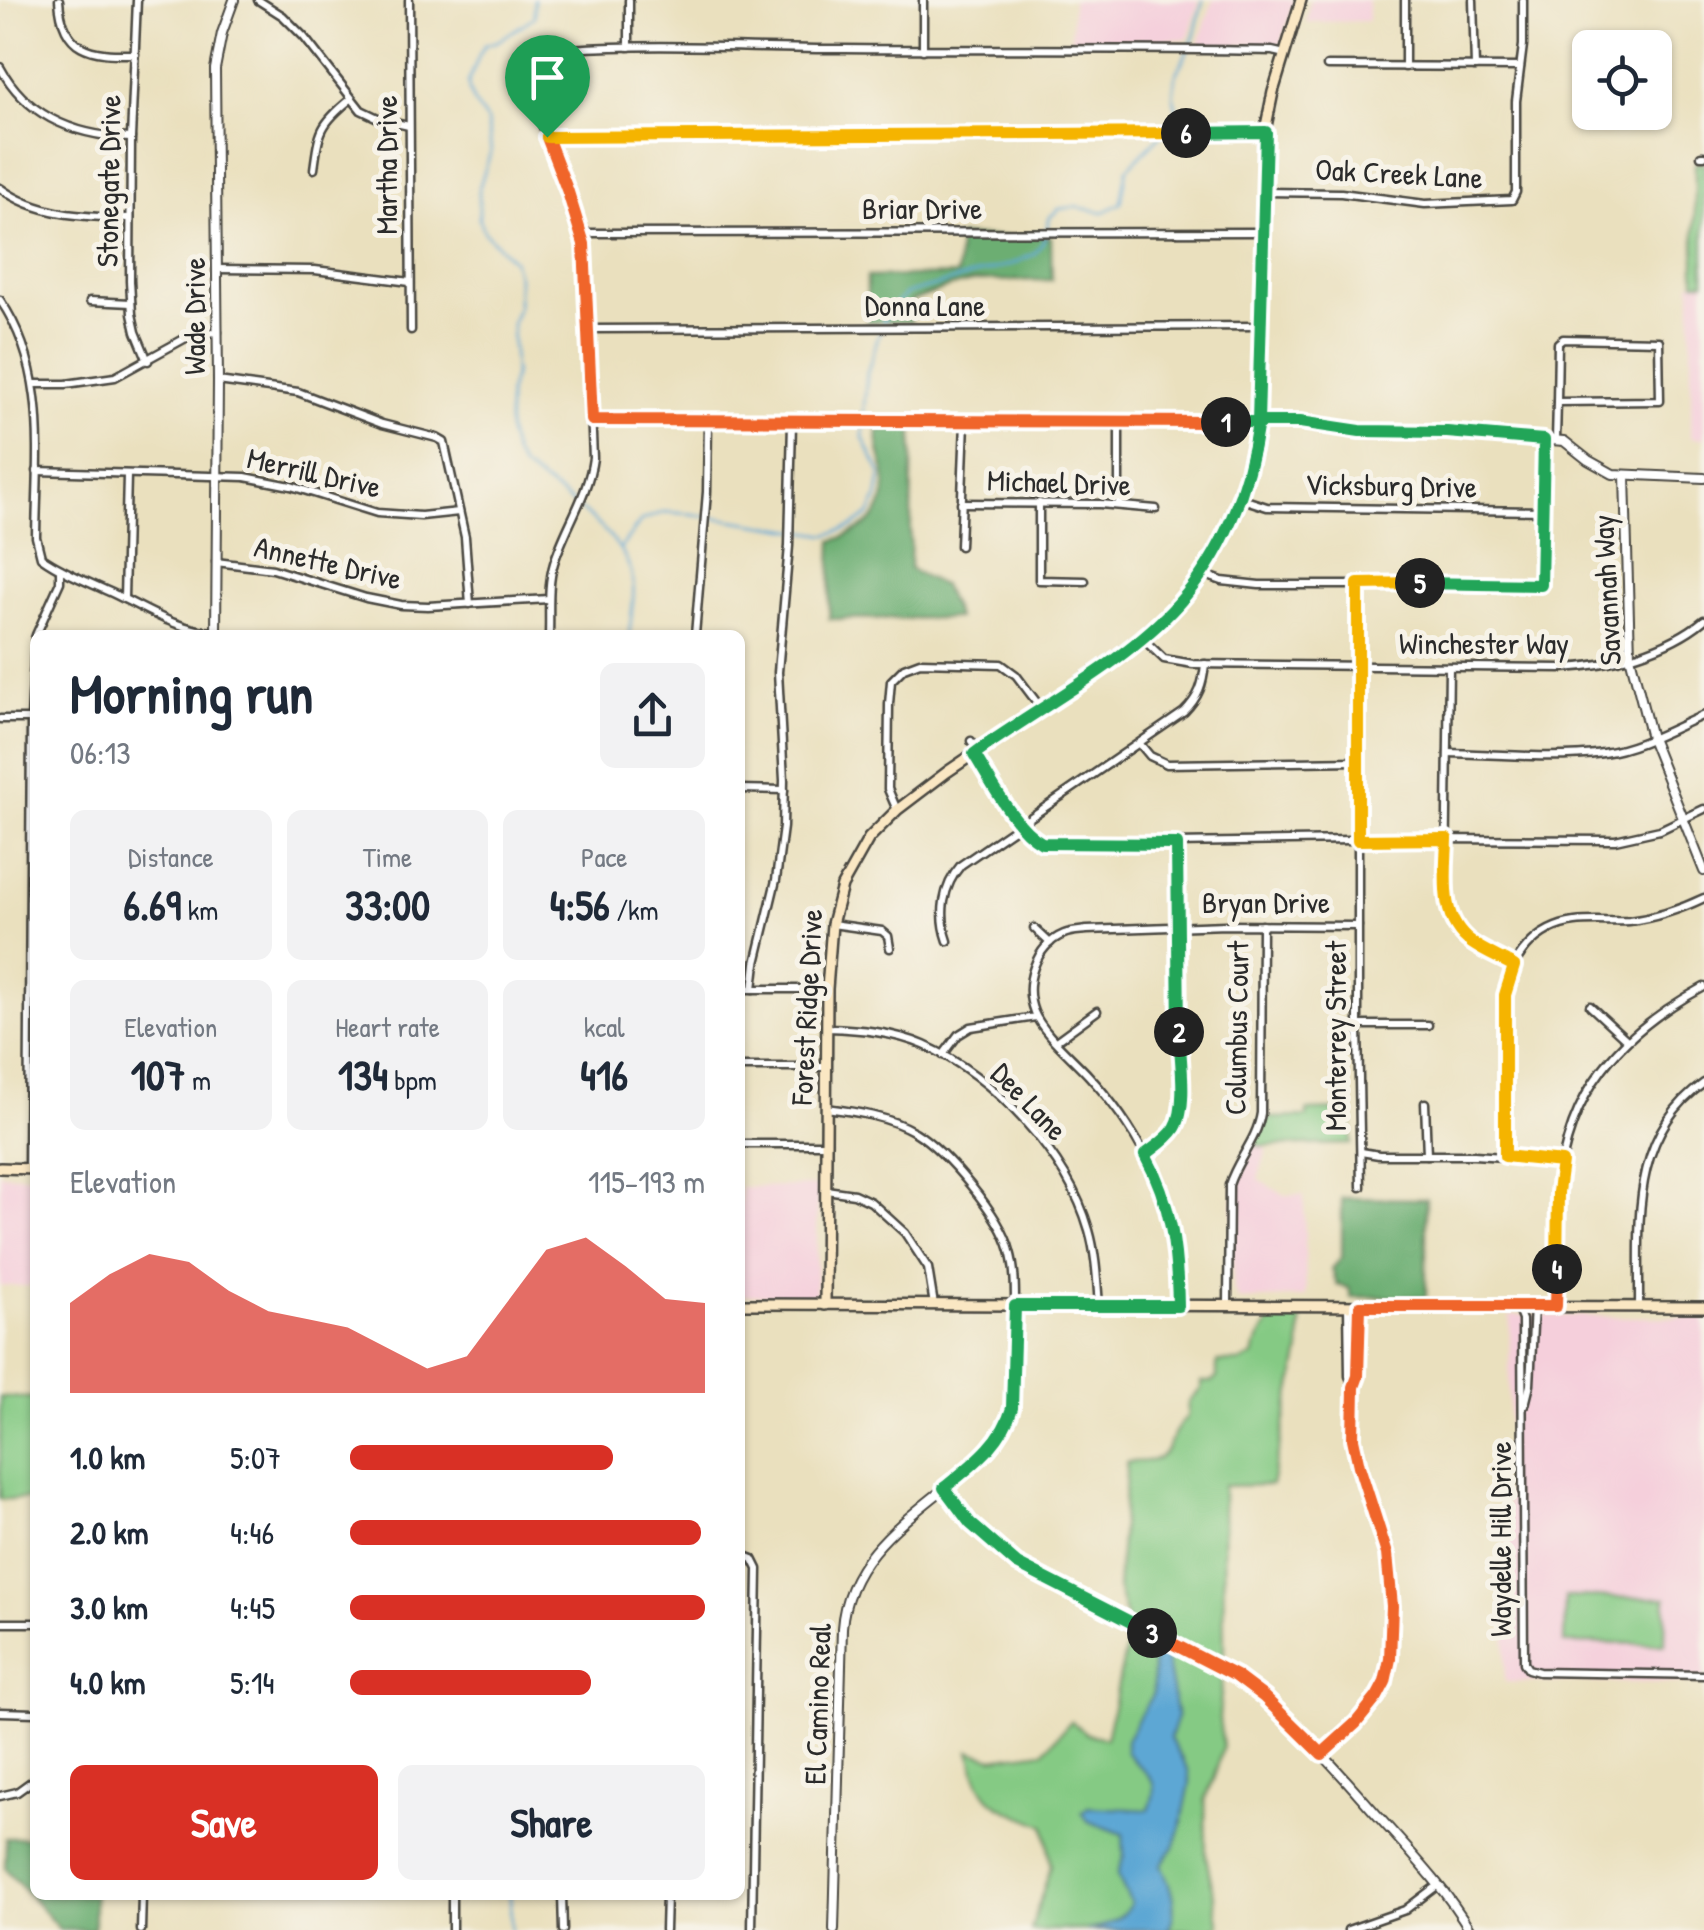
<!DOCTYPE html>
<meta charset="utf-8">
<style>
:root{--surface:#fff;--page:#f2f2f3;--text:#1f2937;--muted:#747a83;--accent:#d93025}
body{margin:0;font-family:"Patrick Hand",sans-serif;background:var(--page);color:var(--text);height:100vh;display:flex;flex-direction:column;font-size:38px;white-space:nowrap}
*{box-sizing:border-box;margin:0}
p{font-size:32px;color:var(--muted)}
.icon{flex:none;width:55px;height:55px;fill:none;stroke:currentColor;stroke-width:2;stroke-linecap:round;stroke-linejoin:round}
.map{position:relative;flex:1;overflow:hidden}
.sheet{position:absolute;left:30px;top:630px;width:715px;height:1270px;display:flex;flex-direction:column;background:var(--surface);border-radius:15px;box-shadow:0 2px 8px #0004}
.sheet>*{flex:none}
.tools{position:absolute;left:1572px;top:30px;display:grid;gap:20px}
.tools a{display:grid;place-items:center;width:100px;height:100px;border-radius:15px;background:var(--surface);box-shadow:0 2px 8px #0004;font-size:50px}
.pin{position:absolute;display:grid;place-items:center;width:85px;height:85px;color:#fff;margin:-102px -42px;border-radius:50% 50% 50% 0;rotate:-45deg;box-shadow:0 0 10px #0007}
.pin .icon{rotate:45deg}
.km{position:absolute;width:50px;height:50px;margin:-25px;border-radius:50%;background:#222;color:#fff;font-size:28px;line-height:50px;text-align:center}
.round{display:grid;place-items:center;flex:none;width:105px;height:105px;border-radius:15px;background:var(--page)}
.headline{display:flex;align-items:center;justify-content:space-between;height:170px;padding:0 40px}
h1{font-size:55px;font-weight:700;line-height:75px}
.figures{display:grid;grid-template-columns:repeat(3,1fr);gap:15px;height:170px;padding:10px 40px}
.figures div{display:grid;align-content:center;border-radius:15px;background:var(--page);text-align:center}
.figures b{font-size:42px;font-weight:700}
.figures small{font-size:28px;font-weight:400}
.figures p{font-size:28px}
.chart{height:280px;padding:20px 40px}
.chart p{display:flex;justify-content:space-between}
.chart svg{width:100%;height:180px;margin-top:10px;fill:var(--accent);opacity:.7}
.button{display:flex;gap:20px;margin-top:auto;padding:20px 40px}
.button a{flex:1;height:115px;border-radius:15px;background:var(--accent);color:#fff;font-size:40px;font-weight:700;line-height:115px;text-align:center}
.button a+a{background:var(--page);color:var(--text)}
ul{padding:0 40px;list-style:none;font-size:32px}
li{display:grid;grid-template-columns:160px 120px 1fr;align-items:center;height:75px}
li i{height:25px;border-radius:12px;background:var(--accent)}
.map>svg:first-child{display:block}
.built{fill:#f5cfdb}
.green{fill:#85ca84;stroke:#587a58;stroke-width:2.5}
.forest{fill:#6cae72;stroke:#4c6c4e;stroke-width:2.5}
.water{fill:#5da7d4;stroke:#446980;stroke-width:2.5}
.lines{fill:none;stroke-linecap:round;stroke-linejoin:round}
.stream{stroke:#5da7d4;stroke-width:2.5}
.minor-casing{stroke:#484641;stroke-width:11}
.tertiary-casing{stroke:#484641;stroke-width:12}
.secondary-casing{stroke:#484641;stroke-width:14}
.minor{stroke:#fff;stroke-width:6}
.tertiary{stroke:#fff;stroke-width:8}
.secondary{stroke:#fae7c3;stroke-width:9}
.split-1-casing{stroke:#fff;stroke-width:20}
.split-2-casing{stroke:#fff;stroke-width:20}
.split-3-casing{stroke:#fff;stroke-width:20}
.split-4-casing{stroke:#fff;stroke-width:20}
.split-5-casing{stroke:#fff;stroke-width:20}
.split-6-casing{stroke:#fff;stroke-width:20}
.split-7-casing{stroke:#fff;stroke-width:20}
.split-1{stroke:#f0652b;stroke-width:12}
.split-2{stroke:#22a559;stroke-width:12}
.split-3{stroke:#22a559;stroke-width:12}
.split-4{stroke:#f0652b;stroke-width:12}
.split-5{stroke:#f5b400;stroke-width:12}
.split-6{stroke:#22a559;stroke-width:12}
.split-7{stroke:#f5b400;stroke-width:12}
.labels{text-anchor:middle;stroke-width:10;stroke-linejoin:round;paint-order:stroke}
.street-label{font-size:30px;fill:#2b2b2b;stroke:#f7f3e8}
</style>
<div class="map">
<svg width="1704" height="1930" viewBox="0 0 1704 1930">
<rect width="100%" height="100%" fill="#f7f3e8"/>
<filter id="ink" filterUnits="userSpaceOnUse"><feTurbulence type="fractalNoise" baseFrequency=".01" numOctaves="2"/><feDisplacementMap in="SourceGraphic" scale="20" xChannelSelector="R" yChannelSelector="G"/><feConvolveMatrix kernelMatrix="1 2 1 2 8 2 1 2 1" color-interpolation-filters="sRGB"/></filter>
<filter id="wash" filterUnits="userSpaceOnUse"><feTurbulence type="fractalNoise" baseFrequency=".0048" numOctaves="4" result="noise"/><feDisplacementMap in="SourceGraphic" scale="40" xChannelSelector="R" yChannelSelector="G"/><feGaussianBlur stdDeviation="2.25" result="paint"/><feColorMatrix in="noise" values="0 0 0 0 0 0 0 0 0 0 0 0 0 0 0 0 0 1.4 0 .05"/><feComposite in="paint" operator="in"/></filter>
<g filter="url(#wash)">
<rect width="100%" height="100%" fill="#eae0be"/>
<g class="built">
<polygon points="1072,0 1198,0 1199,2 1188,39 1071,41"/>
<polygon points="1213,0 1294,0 1281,45 1198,45"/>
<polygon points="1310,0 1368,0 1368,21 1306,22"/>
<rect x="1691" y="282" width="13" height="156"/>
<polygon points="1254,1143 1267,1149 1258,1180 1285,1195 1304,1195 1306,1297 1239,1300 1233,1290 1233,1204 1236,1180 1239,1168"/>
<polygon points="0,1174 35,1176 35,1276 30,1286 0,1286"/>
<polygon points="818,1186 816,1294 814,1296 740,1295 740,1187"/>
<polygon points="1510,1315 1704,1318 1704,1683 1505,1682"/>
</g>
<g class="green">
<rect x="1695" y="163" width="9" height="119"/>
<polygon points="1352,1110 1351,1144 1260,1146 1254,1143 1265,1118 1307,1117 1307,1111"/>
<path d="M1272 1317 1301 1318 1300 1351 1271 1485 1223 1486 1224 1660 1219 1719 1223 1746 1214 1779 1205 1799 1206 1856 1220 1926 1208 1930H1031L1051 1865 1045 1826C996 1804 982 1808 970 1751L993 1758 1044 1751 1071 1721 1087 1734 1106 1738 1130 1630 1117 1588 1127 1462C1182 1462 1158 1445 1187 1417L1188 1403 1201 1389V1382H1211L1217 1378V1362H1241L1253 1356 1255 1348Z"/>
<polygon points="0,1397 35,1398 35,1499 0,1499"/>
<polygon points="1565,1597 1666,1598 1665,1644 1564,1643"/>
</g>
<g class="forest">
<polygon points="959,236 1051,237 1052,280 975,281 950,287 911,301 911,322 867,322 867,277 957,275"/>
<path d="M913 429 910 569 943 586 957 618 829 619 832 541C869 529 891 513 884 470 881 456 876 444 878 430Z"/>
<polygon points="1342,1198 1426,1199 1426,1297 1351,1297 1349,1288 1337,1285 1332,1269 1342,1257"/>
<polygon points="6,1838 35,1838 35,1895 94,1895 94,1930 60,1930 5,1868"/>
</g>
<path class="water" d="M1160 1649 1165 1652 1177 1717 1170 1738 1188 1770 1190 1783 1181 1827 1174 1847 1161 1865C1170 1884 1180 1910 1168 1930H1087C1101 1928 1125 1919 1131 1903L1117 1875 1124 1855 1123 1834 1088 1821 1082 1812 1088 1807 1149 1810C1162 1775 1146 1777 1126 1752V1740L1153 1693V1653Z"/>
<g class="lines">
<g class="stream">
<path d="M534 0V17L498 41 485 45 480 53 468 83 469 91 473 101 487 121 491 151 479 188V219L485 233 513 260 518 277V306L512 324 514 375 508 395V433L514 454 522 467C559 495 626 532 633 581 635 598 631 618 629 635"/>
<polyline points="1166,129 1178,114 1173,95 1175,78 1194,37 1203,0"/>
<polyline points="883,323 887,312 906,294 1012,264 1034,254 1043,242 1050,217 1059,209 1075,207 1104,212 1121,203 1127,169 1161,135"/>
<polyline points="620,549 641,521 664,512 692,514 827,535 852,527 869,515 877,499 881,474 863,438 864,408 867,373 880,331"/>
<polyline points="510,1895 511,1930"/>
</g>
</g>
</g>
<g filter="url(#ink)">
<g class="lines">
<g class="minor-casing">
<g id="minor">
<path d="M59 0C62 51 90 55 135 54"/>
<polyline points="137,0 131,138 130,281 132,314 136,332 148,361"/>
<polyline points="258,0 283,16 304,37 361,110 382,120 409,126"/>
<polyline points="409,0 411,330"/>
<polyline points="923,0 923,50"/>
<polyline points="1405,0 1405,67"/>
<polyline points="1473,0 1475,67"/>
<polyline points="629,47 629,0"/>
<polyline points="1327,66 1520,67"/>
<path d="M0 67C27 117 76 136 131 138"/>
<polyline points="547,137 951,136 1265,131"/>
<polyline points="1701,156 1704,156"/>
<path d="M314 169C319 131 320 124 351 99"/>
<path d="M0 188C38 216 85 217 130 218"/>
<polyline points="1264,192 1341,193 1425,204 1512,200 1516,192 1516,101 1523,45 1523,0"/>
<polyline points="582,233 1263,232"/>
<polyline points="217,269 315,270 410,282"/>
<path d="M0 300C49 371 37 456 36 537L41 557C62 572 88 582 112 593 146 609 178 631 216 632"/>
<polyline points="90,301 131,303"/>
<polyline points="588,329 1261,326"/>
<polygon points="1563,339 1659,341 1660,401 1557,402 1558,343"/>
<polyline points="218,381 298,392 382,424 437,438 444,442 465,537 470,604"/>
<polyline points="34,384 66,384 115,377 193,334 218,332"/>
<polyline points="591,420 1257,423"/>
<polyline points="1119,422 1119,505"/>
<polyline points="1556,440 1557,402"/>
<polyline points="37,471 245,477 291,486 377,513 421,516 459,512"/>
<polyline points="1239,498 1267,507 1543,511"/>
<polyline points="961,503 1100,504 1156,509"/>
<polyline points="1039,503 1039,580 1085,581"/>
<polyline points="960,546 965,422"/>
<polyline points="216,562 273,569 366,598 401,605 428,606 549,599"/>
<polyline points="1202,574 1222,581 1259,585 1541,585 1544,439"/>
<polyline points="1358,584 1358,1025 1361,1187"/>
<polyline points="124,599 127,475"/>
<polyline points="36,635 60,582 60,569"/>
<path d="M549 635C550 611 547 586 554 563 565 527 588 496 593 458L584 244 569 192 537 112 534 97 537 84 550 62 569 49C660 43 752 49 844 49 987 50 1129 48 1272 51L1285 54"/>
<polyline points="695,635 707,492 708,421"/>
<path d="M1142 638 1164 659 1193 664 1563 668C1609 666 1668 650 1704 620"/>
<path d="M1449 667 1446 885C1449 938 1473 943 1514 966"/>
<polyline points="0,719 34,719"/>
<polyline points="971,741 978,751"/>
<polyline points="1140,744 1150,756 1167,764 1358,761"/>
<path d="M1448 753C1497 754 1555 760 1603 753 1639 748 1671 729 1704 715"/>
<path d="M973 754C991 780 1020 839 1051 845L1412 839 1615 840 1660 830 1704 809"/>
<polyline points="740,789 784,790"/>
<polyline points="897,810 888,789 889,704 891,681 904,668 920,662 1001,664 1016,675 1041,708"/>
<polyline points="832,924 882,931 888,936 890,948"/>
<polyline points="1034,928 1050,943"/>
<path d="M948 941C939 915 942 887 961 865L1184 712C1199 697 1203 685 1205 664"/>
<polyline points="740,989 827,989"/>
<polyline points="753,989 756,963 776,880 783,827 784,780 778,672 789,546 792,422"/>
<polyline points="1590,1006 1627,1040"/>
<polyline points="1358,1025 1428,1025"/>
<path d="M827 1028C860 1029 893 1032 924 1045 994 1076 1068 1156 1089 1230 1096 1254 1097 1280 1099 1306"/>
<polyline points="1056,1041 1097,1011"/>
<polyline points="943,1055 958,1035 971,1027 1036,1017"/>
<polyline points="740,1067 826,1067"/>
<polyline points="1425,1103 1427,1155"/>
<path d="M826 1108C857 1112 887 1116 915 1132 946 1151 1001 1216 1010 1251 1015 1268 1015 1287 1015 1304"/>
<polyline points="740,1144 826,1144"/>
<polyline points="1361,1152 1379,1155 1474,1155 1562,1161"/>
<polyline points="1145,1155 1174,1129 1180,1115 1182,1097 1178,1004 1177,844"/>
<path d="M1505 1156V995C1510 958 1536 927 1575 922 1593 920 1611 922 1629 921 1654 918 1681 909 1704 898"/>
<polyline points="28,1168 31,719 35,638"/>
<polyline points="826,1190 854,1194 871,1202 905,1233 928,1268 934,1305"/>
<polyline points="1348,1305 1349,1376 1353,1386"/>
<polyline points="1516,1305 1522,1320 1524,1663 1528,1669 1539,1672 1704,1675"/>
<path d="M1178 1306C1178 1288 1179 1269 1176 1252 1167 1185 1134 1125 1089 1076 1073 1058 1043 1034 1034 1012 1023 984 1035 946 1064 934 1071 931 1079 931 1087 930L1226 925 1358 926"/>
<path d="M1228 1306 1229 1185C1237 1159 1257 1140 1261 1113L1262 925"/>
<path d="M1556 1306C1557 1268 1555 1228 1558 1190 1567 1092 1620 1032 1704 987"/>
<path d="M1639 1307C1640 1226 1628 1136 1704 1083"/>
<polyline points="1525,1405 1530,1385 1534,1306"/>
<polyline points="740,1554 753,1559 758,1569 752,1930"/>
<polyline points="0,1623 35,1623"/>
<polyline points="0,1712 35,1713"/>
<polyline points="1322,1754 1356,1723 1377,1697 1385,1682 1390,1659 1392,1607 1387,1554 1359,1465 1353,1439 1354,1387 1359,1376 1360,1305"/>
<polyline points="0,1796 17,1792 35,1779"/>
<polyline points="562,1895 563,1930"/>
<polyline points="141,1930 142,1895"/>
<polyline points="452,1930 452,1895"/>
<polyline points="665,1930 666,1895"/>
<polyline points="1348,1930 1405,1910 1438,1885"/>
</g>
</g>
<g class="tertiary-casing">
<g id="tertiary">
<polyline points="1258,423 1300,422 1360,431 1447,432 1564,441 1588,460 1613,474 1704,478"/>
<polyline points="1625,475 1630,656 1651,738 1704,871"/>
<polyline points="216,635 218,381 215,69 222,33 234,0"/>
<path d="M944 1489 971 1523 1017 1564 1213 1664C1280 1701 1328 1760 1377 1815 1410 1852 1445 1888 1470 1930"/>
<path d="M834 1930 842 1628C847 1555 911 1517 962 1474 979 1459 998 1444 1008 1422 1018 1398 1014 1334 1015 1306"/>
</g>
</g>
<g class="secondary-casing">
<g id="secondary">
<polyline points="0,1168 35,1169"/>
<polyline points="740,1304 1704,1307"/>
<polyline points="825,1305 827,989 832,924 842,886 869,838 897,810 947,772 1115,658 1165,618 1202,574 1225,532 1239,498 1256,440 1261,326 1265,131 1273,92 1301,0"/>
</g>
</g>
<use href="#minor" class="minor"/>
<use href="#tertiary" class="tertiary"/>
<use href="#secondary" class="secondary"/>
</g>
</g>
<g class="lines" filter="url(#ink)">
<g class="split-1-casing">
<polyline id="split-1" points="547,137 568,192 584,244 592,420 1226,422"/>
</g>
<g class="split-2-casing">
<path id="split-2" d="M1179 1032 1177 844 1042 843C1014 828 991 781 974 754 1039 707 1125 663 1178 604 1223 555 1249 487 1258 422H1226"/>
</g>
<g class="split-3-casing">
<path id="split-3" d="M1152 1633 1017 1564 970 1523 944 1488C972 1465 1002 1444 1012 1408L1015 1306H1178C1177 1251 1172 1204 1145 1155 1155 1147 1168 1139 1175 1128 1188 1107 1180 1057 1179 1032"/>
</g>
<g class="split-4-casing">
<polyline id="split-4" points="1152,1633 1236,1676 1264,1697 1322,1754 1356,1723 1377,1697 1385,1682 1390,1659 1392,1606 1387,1554 1359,1466 1353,1439 1354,1387 1358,1376 1360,1306 1556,1306 1557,1269"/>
</g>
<g class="split-5-casing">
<path id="split-5" d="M1420 583 1358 584V840L1447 839C1446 875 1438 919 1472 943 1485 952 1500 958 1514 966L1505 995V1156L1562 1162 1558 1192 1557 1269"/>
</g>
<g class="split-6-casing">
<polyline id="split-6" points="1186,133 1266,132 1258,422 1300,422 1360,431 1447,432 1544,440 1541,585 1420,583"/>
</g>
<g class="split-7-casing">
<polyline id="split-7" points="547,137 1186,133"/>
</g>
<use href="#split-1" class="split-1"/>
<use href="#split-2" class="split-2"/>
<use href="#split-3" class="split-3"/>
<use href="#split-4" class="split-4"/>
<use href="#split-5" class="split-5"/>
<use href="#split-6" class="split-6"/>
<use href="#split-7" class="split-7"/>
</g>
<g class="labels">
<g class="street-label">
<text transform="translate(387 165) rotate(-90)" y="10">Martha Drive</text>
<text transform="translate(1399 174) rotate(3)" y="10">Oak Creek Lane</text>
<text transform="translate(109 181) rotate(-89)" y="10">Stonegate Drive</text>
<text x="922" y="219">Briar Drive</text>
<text x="925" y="316">Donna Lane</text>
<text transform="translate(195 316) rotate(-90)" y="10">Wade Drive</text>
<text transform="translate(314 473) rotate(13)" y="10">Merrill Drive</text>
<text transform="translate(1059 483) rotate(2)" y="10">Michael Drive</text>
<text transform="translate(1391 486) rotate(1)" y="10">Vicksburg Drive</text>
<text transform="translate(328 563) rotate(13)" y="10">Annette Drive</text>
<text transform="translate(1607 590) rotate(-93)" y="10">Savannah Way</text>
<text x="1484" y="654">Winchester Way</text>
<text x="1266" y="913">Bryan Drive</text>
<text transform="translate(807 1007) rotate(-87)" y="10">Forest Ridge Drive</text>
<text transform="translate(1237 1028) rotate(-89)" y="10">Columbus Court</text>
<text transform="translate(1336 1036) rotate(-90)" y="10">Monterrey Street</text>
<text transform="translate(1029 1102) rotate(46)" y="10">Dee Lane</text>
<text transform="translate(1501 1539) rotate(-90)" y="10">Waydelle Hill Drive</text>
<text transform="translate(818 1704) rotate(-88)" y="10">El Camino Real</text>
</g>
</g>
</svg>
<div class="tools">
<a><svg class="icon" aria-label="locate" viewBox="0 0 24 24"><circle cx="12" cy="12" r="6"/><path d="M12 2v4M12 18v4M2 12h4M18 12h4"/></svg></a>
</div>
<div class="pin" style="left:547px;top:137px;background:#1e9e55"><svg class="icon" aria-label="arrive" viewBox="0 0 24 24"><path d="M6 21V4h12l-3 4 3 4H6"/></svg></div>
<b class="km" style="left:1226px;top:422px">1</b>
<b class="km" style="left:1179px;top:1032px">2</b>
<b class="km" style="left:1152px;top:1633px">3</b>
<b class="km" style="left:1557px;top:1269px">4</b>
<b class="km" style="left:1420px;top:583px">5</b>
<b class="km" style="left:1186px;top:133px">6</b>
<section class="sheet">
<div class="headline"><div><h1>Morning run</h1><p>06:13</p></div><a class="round"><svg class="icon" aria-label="share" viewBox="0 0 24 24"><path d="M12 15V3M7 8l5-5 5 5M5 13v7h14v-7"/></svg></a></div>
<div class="figures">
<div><p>Distance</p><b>6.69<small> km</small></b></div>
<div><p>Time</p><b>33:00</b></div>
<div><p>Pace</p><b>4:56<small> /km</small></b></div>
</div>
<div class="figures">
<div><p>Elevation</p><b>107<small> m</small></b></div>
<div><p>Heart rate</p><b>134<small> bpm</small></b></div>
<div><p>kcal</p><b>416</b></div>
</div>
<div class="chart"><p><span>Elevation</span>115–193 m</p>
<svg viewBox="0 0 160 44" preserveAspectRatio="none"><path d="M0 44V22L10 15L20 10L30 12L40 19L50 24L60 26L70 28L80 33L90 38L100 35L110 22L120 9L130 6L140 13L150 21L160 22V44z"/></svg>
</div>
<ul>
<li><b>1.0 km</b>5:07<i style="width:74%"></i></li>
<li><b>2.0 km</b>4:46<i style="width:99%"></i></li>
<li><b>3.0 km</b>4:45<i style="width:100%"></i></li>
<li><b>4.0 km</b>5:14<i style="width:68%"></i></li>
</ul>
<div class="button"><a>Save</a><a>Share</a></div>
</section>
</div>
